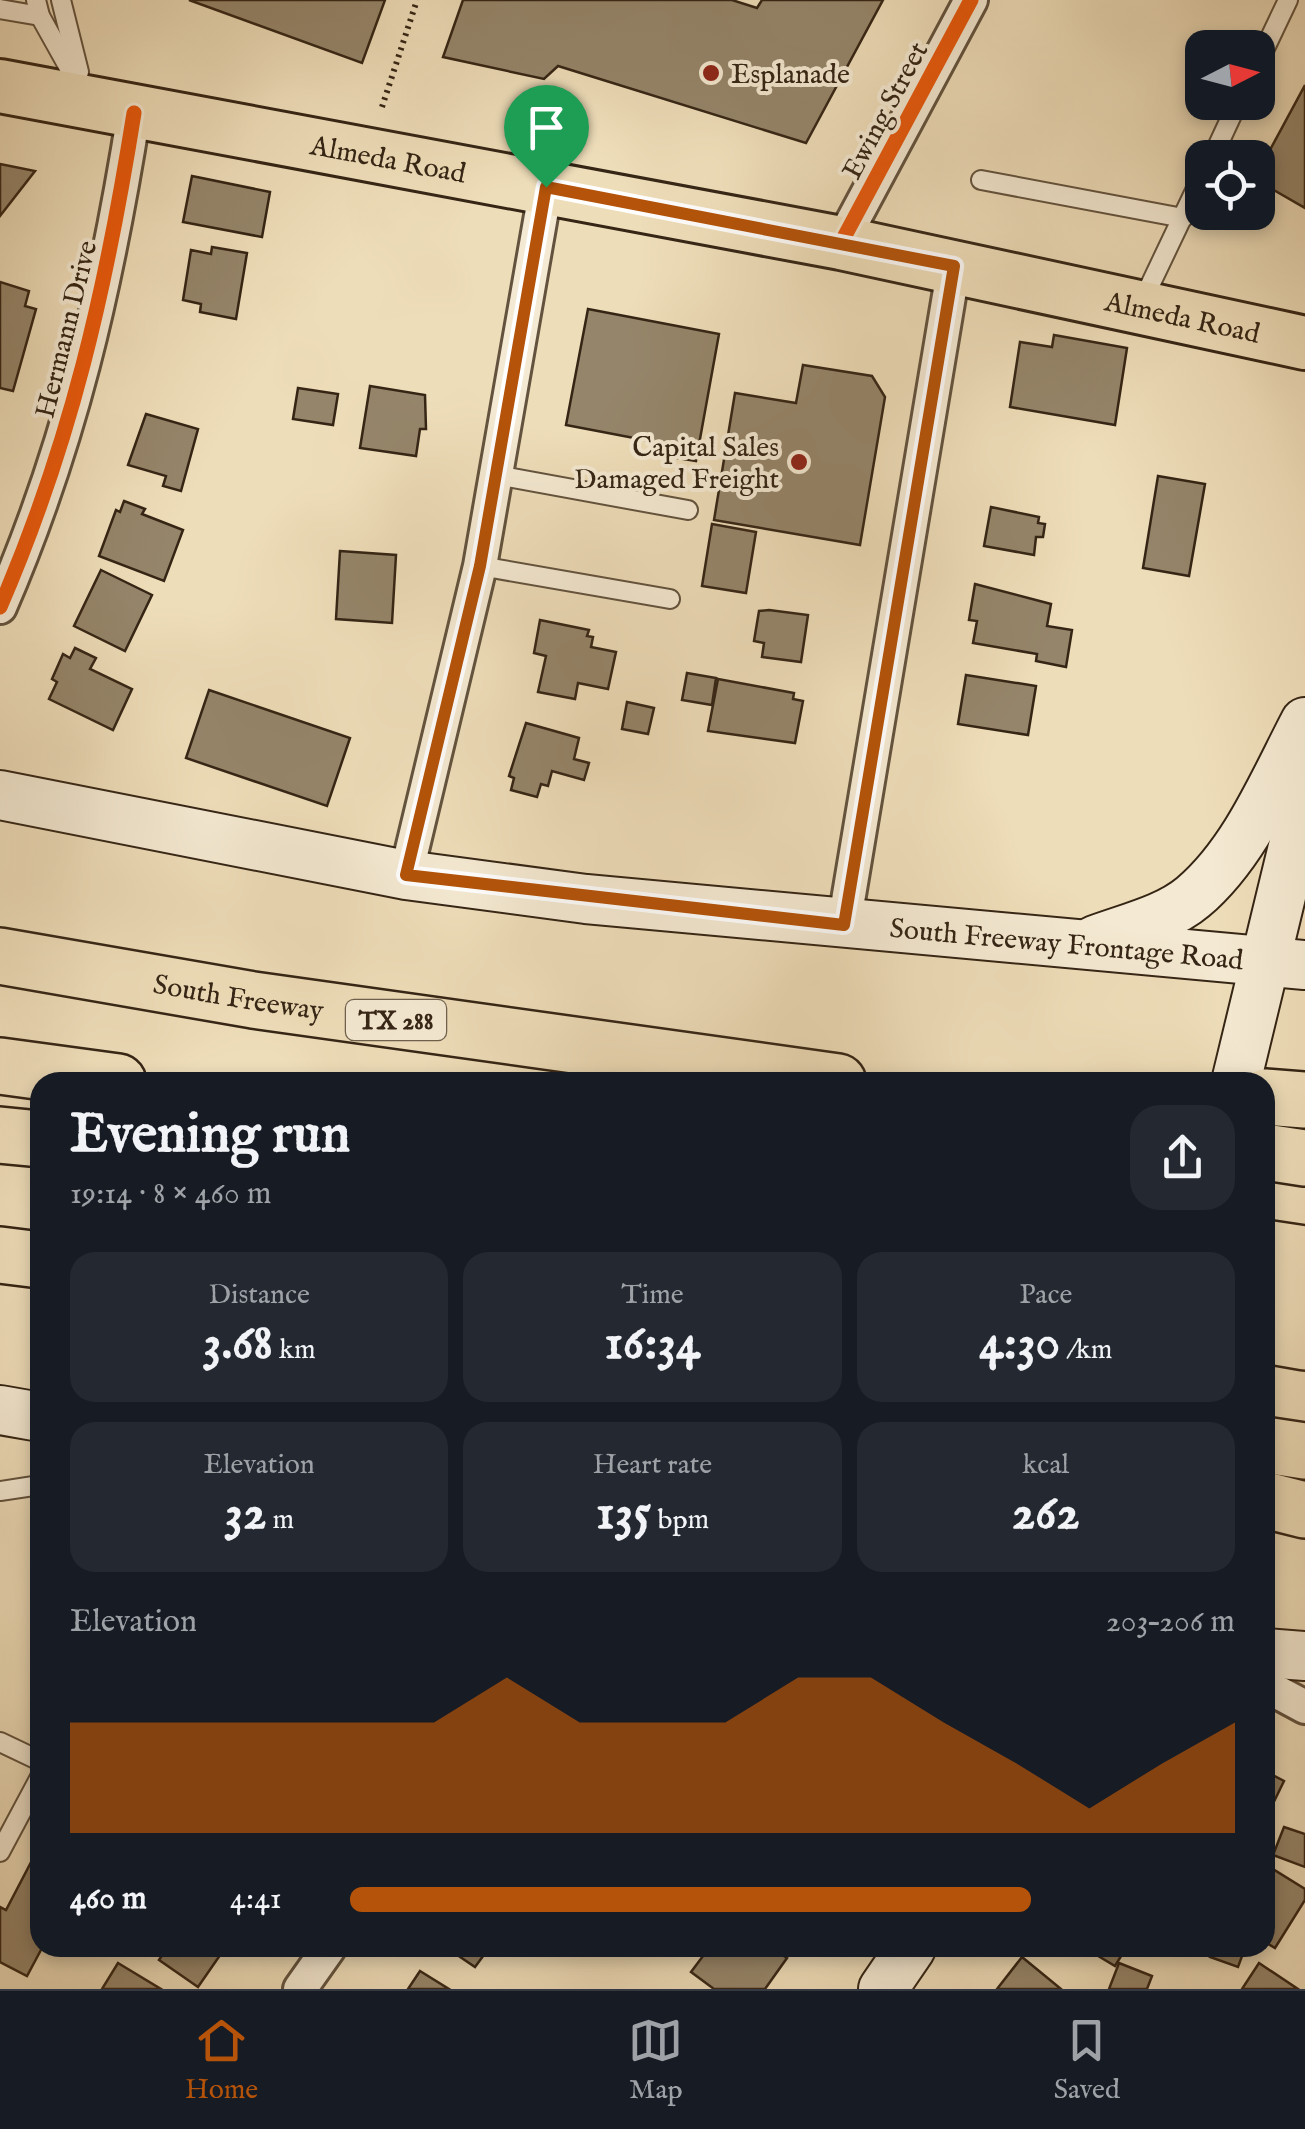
<!DOCTYPE html>
<meta charset="utf-8">
<style>
:root{--surface:#171b24;--page:#242831;--text:#f1f3f6;--muted:#9ea1a6;--line:#363941;--accent:#b45309}
body{margin:0;font-family:"IM FELL English",serif;background:var(--page);color:var(--text);height:100vh;display:flex;flex-direction:column;font-size:38px;white-space:nowrap}
*{box-sizing:border-box;margin:0}
p{font-size:32px;color:var(--muted)}
.icon{flex:none;width:55px;height:55px;fill:none;stroke:currentColor;stroke-width:2;stroke-linecap:round;stroke-linejoin:round}
.map{position:relative;flex:1;overflow:hidden}
.side{position:absolute;left:30px;top:1072px;width:1245px;height:885px;display:flex;flex-direction:column;background:var(--surface);border-radius:30px;box-shadow:0 5px 15px #0003}
.side>*{flex:none}
.needle{width:65px;rotate:84deg}
.tools{position:absolute;left:1185px;top:30px;display:grid;gap:20px}
.tools a{display:grid;place-items:center;width:90px;height:90px;border-radius:20px;background:var(--surface);box-shadow:0 5px 15px #0003;font-size:50px}
.pin{position:absolute;display:grid;place-items:center;width:85px;height:85px;color:#fff;margin:-102px -42px;border-radius:50% 50% 50% 0;rotate:-45deg;box-shadow:0 0 10px #0007}
.pin .icon{rotate:45deg}
.round{display:grid;place-items:center;flex:none;width:105px;height:105px;border-radius:30px;background:var(--page)}
.overview{display:flex;align-items:center;justify-content:space-between;height:170px;padding:0 40px}
h1{font-size:55px;font-weight:700;line-height:75px}
.stats{display:grid;grid-template-columns:repeat(3,1fr);gap:15px;height:170px;padding:10px 40px}
.stats div{display:grid;align-content:center;border-radius:25px;background:var(--page);text-align:center}
.stats b{font-size:50px;font-weight:700}
.stats small{font-size:28px;font-weight:400}
.stats p{font-size:28px}
.chart{height:280px;padding:20px 40px}
.chart p{display:flex;justify-content:space-between}
.chart svg{width:100%;height:180px;margin-top:10px;fill:var(--accent);opacity:.7}
ul{padding:0 40px;list-style:none;font-size:32px}
li{display:grid;grid-template-columns:160px 120px 1fr;align-items:center;height:75px}
li i{height:25px;border-radius:12px;background:var(--accent)}
.tab-bar{display:flex;justify-content:space-around;align-items:center;height:140px;border-top:2px solid var(--line);background:var(--surface);font-size:28px;color:var(--muted)}
.tab-bar a{display:grid;justify-items:center;gap:5px}
.tab-bar .current{color:var(--accent)}
.map>svg:first-child{display:block}
.building{fill:#95856a;stroke:#352515;stroke-width:2.5}
.lines{fill:none;stroke-linecap:round;stroke-linejoin:round}
.lane-casing{stroke:#63533e;stroke-width:22}
.street-casing{stroke:#63533e;stroke-width:38}
.secondary-casing{stroke:#352515;stroke-width:52}
.primary-casing{stroke:#352515;stroke-width:58}
.highway-casing{stroke:#352515;stroke-width:60}
.path{stroke:#352515;stroke-width:6;stroke-dasharray:2.5 5;stroke-linecap:butt}
.lane{stroke:#f4e9d2;stroke-width:18}
.street{stroke:#f4e9d2;stroke-width:32}
.secondary{stroke:#f4e9d2;stroke-width:48}
.primary{stroke:#eeddb9;stroke-width:52}
.highway{stroke:#eeddb9;stroke-width:55}
.cycleway-casing{stroke:#f4e9d2;stroke-width:21}
.cycleway{stroke:#e8590c;stroke-width:15}
.route-casing{stroke:#fff;stroke-width:20}
.route{stroke:#b45309;stroke-width:12}
.poi-dot{fill:#8f2418;stroke:#f4e9d2;stroke-width:4}
.labels{text-anchor:middle;stroke-width:8;stroke-linejoin:round;paint-order:stroke}
.shield{fill:#f4e9d2;stroke:#6e604e;stroke-width:2.5}
.shield-label{font-size:25px;font-weight:bold;fill:#352515}
.poi-label{font-size:28px;fill:#352515;stroke:#f4e9d2;text-anchor:start}
.street-label{font-size:28px;fill:#352515;stroke:#f4e9d2}
</style>
<div class="map">
<svg width="1305" height="1989" viewBox="0 0 1305 1989">
<rect width="100%" height="100%" fill="#eeddb9"/>
<filter id="stains"><feTurbulence type="fractalNoise" baseFrequency=".002" numOctaves="4"/><feColorMatrix values="0 0 0 0 .2 0 0 0 0 .09 0 0 0 0 .02 0 0 0 .5 -.17"/></filter>
<radialGradient id="worn" r=".72"><stop offset=".6" stop-color="#630" stop-opacity="0"/><stop offset="1" stop-color="#630" stop-opacity=".3"/></radialGradient>
<g class="building">
<polygon points="189,0 385,0 362,63"/>
<polygon points="463,0 732,0 757,8 762,0 883,0 806,143 558,66 544,79 443,57"/>
<polygon points="1305,85 1305,208 1258,181 1258,172"/>
<polygon points="0,164 35,171 0,216"/>
<polygon points="192,176 270,192 262,237 183,222"/>
<polygon points="212,247 247,253 236,319 200,312 201,304 183,300 191,250 211,254"/>
<polygon points="0,282 29,291 25,306 36,309 13,391 0,388"/>
<polygon points="588,309 719,334 696,461 653,454 655,442 566,425"/>
<polygon points="1054,335 1127,348 1115,425 1010,407 1020,342 1052,347"/>
<polygon points="803,365 872,376 885,397 860,545 714,520 735,393 796,403"/>
<polygon points="370,386 425,395 426,429 420,429 416,456 360,448"/>
<polygon points="298,388 338,394 333,425 293,419"/>
<polygon points="146,414 198,429 181,491 163,486 166,476 128,465"/>
<polygon points="1158,476 1205,484 1189,576 1143,568"/>
<polygon points="124,501 145,509 142,514 183,530 164,581 99,556 116,510 120,512"/>
<polygon points="991,507 1039,517 1038,523 1045,524 1043,537 1036,537 1034,555 984,546"/>
<polygon points="712,524 756,532 746,593 702,586"/>
<polygon points="340,551 396,555 392,623 336,619"/>
<polygon points="101,570 152,595 125,651 74,626"/>
<polygon points="975,584 1051,604 1047,626 1072,630 1066,667 1036,661 1037,654 973,643 977,621 969,620"/>
<polygon points="769,610 808,615 801,662 762,657 764,643 754,641 759,611"/>
<polygon points="540,620 589,630 587,636 593,637 591,647 616,652 608,689 578,683 575,699 538,692 546,656 534,653"/>
<polygon points="75,648 96,658 90,669 132,689 113,730 49,699 57,682 52,679 63,654 70,658"/>
<polygon points="687,673 716,678 712,705 682,700"/>
<polygon points="966,675 1036,686 1028,735 958,724"/>
<polygon points="718,679 794,693 793,699 803,701 795,743 708,731"/>
<polygon points="209,690 350,738 327,806 186,758"/>
<polygon points="627,702 654,708 648,734 622,729"/>
<polygon points="526,723 579,738 574,759 589,763 584,780 552,771 548,786 541,784 537,797 511,790 514,778 509,776"/>
<polygon points="1265,1771 1284,1781 1265,1820"/>
<polygon points="1284,1827 1305,1834 1305,1867 1273,1855"/>
<polygon points="40,1845 42,1948 27,1976 0,1962 0,1907 6,1910"/>
<polygon points="1268,1866 1305,1889 1305,1900 1275,1948 1265,1942"/>
<polygon points="167,1948 225,1948 198,1987 159,1960"/>
<polygon points="447,1948 489,1948 475,1967"/>
<polygon points="709,1948 771,1948 787,1958 765,1989 714,1989 691,1972"/>
<polygon points="1085,1948 1126,1948 1115,1966"/>
<polygon points="1213,1948 1245,1948 1238,1967 1210,1957"/>
<polygon points="1022,1957 1061,1989 997,1989"/>
<polygon points="118,1963 161,1989 102,1989"/>
<polygon points="1119,1963 1152,1976 1147,1989 1109,1989"/>
<polygon points="1259,1963 1298,1989 1242,1989"/>
<polygon points="420,1971 449,1989 408,1989"/>
</g>
<g class="lines">
<g class="lane-casing">
<g id="lane">
<polyline points="36,0 40,16 83,93"/>
<polyline points="61,0 79,72"/>
<polyline points="0,9 40,16"/>
<polyline points="1258,63 1288,0"/>
<polyline points="1212,158 1238,102"/>
<polyline points="981,180 1183,218"/>
<polyline points="1142,302 1202,176"/>
<polyline points="496,475 688,510"/>
<polyline points="480,566 670,599"/>
<polyline points="0,1491 40,1485"/>
<polyline points="0,1742 40,1761"/>
<polyline points="0,1852 40,1777"/>
</g>
</g>
<g class="street-casing">
<g id="street">
<polyline points="841,243 971,0"/>
<path d="M0 607C71 443 106 289 134 113"/>
<polyline points="406,875 480,566 546,187"/>
<polyline points="844,925 954,266"/>
<polyline points="1279,1693 1305,1707"/>
<polyline points="300,1989 329,1948"/>
</g>
</g>
<g class="secondary-casing">
<g id="secondary">
<path id="s1" d="M0 795 406 875 586 899 1305 965"/>
<path d="M1095 940C1127 928 1167 919 1193 897 1245 853 1274 781 1305 722"/>
<polyline points="1236,1082 1305,797"/>
<polyline points="0,1410 40,1417"/>
<polyline points="1265,1653 1305,1656"/>
<polyline points="883,1989 911,1948"/>
</g>
</g>
<g class="primary-casing">
<g id="primary">
<path id="s2" d="M0 86 841 243 1305 343"/>
</g>
</g>
<g class="highway-casing">
<g id="highway">
<path id="s3" d="M0 956 253 1000 838 1082"/>
<polyline points="0,1066 118,1082"/>
<polyline points="1265,1097 1305,1100"/>
<polyline points="0,1135 40,1139"/>
<polyline points="1265,1152 1305,1158"/>
<polyline points="1265,1248 1305,1254"/>
<polyline points="0,1255 40,1260"/>
<polyline points="1265,1297 1305,1303"/>
<polyline points="1265,1335 1305,1342"/>
<polyline points="1265,1445 1305,1451"/>
<polyline points="1265,1500 1305,1510"/>
</g>
</g>
<polyline class="path" points="382,107 417,0"/>
<use href="#lane" class="lane"/>
<use href="#street" class="street"/>
<use href="#secondary" class="secondary"/>
<use href="#primary" class="primary"/>
<use href="#highway" class="highway"/>
<g class="cycleway-casing">
<g id="cycleway">
<polyline points="841,243 971,0"/>
<path d="M0 607C71 443 106 289 134 113"/>
<polyline points="406,875 480,566 546,187"/>
<polyline points="844,925 954,266"/>
</g>
</g>
<use href="#cycleway" class="cycleway"/>
</g>
<g class="lines">
<g class="route-casing">
<polygon id="route" points="546,187 954,266 844,925 406,875 480,566"/>
</g>
<use href="#route" class="route"/>
</g>
<g class="poi-dot">
<circle cx="711" cy="73" r="10"/>
<circle cx="799" cy="462" r="10"/>
</g>
<g class="labels">
<rect class="shield" x="346" y="1000" width="100" height="40" rx="8"/>
<g class="shield-label">
<text x="396" y="1029">TX 288</text>
</g>
<g class="poi-label">
<text x="731" y="83">Esplanade</text>
<text x="779" y="456" text-anchor="end">Capital Sales<tspan x="779" dy="32">Damaged Freight</tspan></text>
</g>
<g class="street-label">
<text transform="translate(884 110) rotate(-62)" y="10">Ewing Street</text>
<text dy="10" stroke="none"><textPath href="#s2" startOffset="395">Almeda Road</textPath></text>
<text dy="10" stroke="none"><textPath href="#s2" startOffset="1205">Almeda Road</textPath></text>
<text transform="translate(65 329) rotate(-76)" y="10">Hermann Drive</text>
<text dy="10" stroke="none"><textPath href="#s1" startOffset="1078">South Freeway Frontage Road</textPath></text>
<text dy="10" stroke="none"><textPath href="#s3" startOffset="242">South Freeway</textPath></text>
</g>
</g>
<rect width="100%" height="100%" filter="url(#stains)"/>
<rect width="100%" height="100%" fill="url(#worn)"/>
</svg>
<div class="tools">
<a><svg class="needle" viewBox="-14 -14 28 28"><path d="M0-13l5 13h-10z" fill="#e53935"/><path d="M0 13l5-13h-10z" fill="#9ea1a6"/></svg></a>
<a><svg class="icon" aria-label="locate" viewBox="0 0 24 24"><circle cx="12" cy="12" r="6"/><path d="M12 2v4M12 18v4M2 12h4M18 12h4"/></svg></a>
</div>
<div class="pin" style="left:546px;top:187px;background:#1e9e55"><svg class="icon" aria-label="arrive" viewBox="0 0 24 24"><path d="M6 21V4h12l-3 4 3 4H6"/></svg></div>
<section class="side">
<div class="overview"><div><h1>Evening run</h1><p>19:14 · 8 × 460 m</p></div><a class="round"><svg class="icon" aria-label="share" viewBox="0 0 24 24"><path d="M12 15V3M7 8l5-5 5 5M5 13v7h14v-7"/></svg></a></div>
<div class="stats">
<div><p>Distance</p><b>3.68<small> km</small></b></div>
<div><p>Time</p><b>16:34</b></div>
<div><p>Pace</p><b>4:30<small> /km</small></b></div>
</div>
<div class="stats">
<div><p>Elevation</p><b>32<small> m</small></b></div>
<div><p>Heart rate</p><b>135<small> bpm</small></b></div>
<div><p>kcal</p><b>262</b></div>
</div>
<div class="chart"><p><span>Elevation</span>203–206 m</p>
<svg viewBox="0 0 160 44" preserveAspectRatio="none"><path d="M0 44V17L10 17L20 17L30 17L40 17L50 17L60 6L70 17L80 17L90 17L100 6L110 6L120 17L130 27L140 38L150 27L160 17V44z"/></svg>
</div>
<ul>
<li><b>460 m</b>4:41<i style="width:77%"></i></li>
</ul>
</section>
</div>
<nav class="tab-bar">
<a class="current"><svg class="icon" aria-label="home" viewBox="0 0 24 24"><path d="M3 11l9-7 9 7M6 9v11h12V9"/></svg>Home</a>
<a><svg class="icon" aria-label="map" viewBox="0 0 24 24"><path d="M3 6l6-2 6 2 6-2v14l-6 2-6-2-6 2zM9 4v14M15 6v14"/></svg>Map</a>
<a><svg class="icon" aria-label="saved" viewBox="0 0 24 24"><path d="M7 4h10v16l-5-4-5 4z"/></svg>Saved</a>
</nav>
